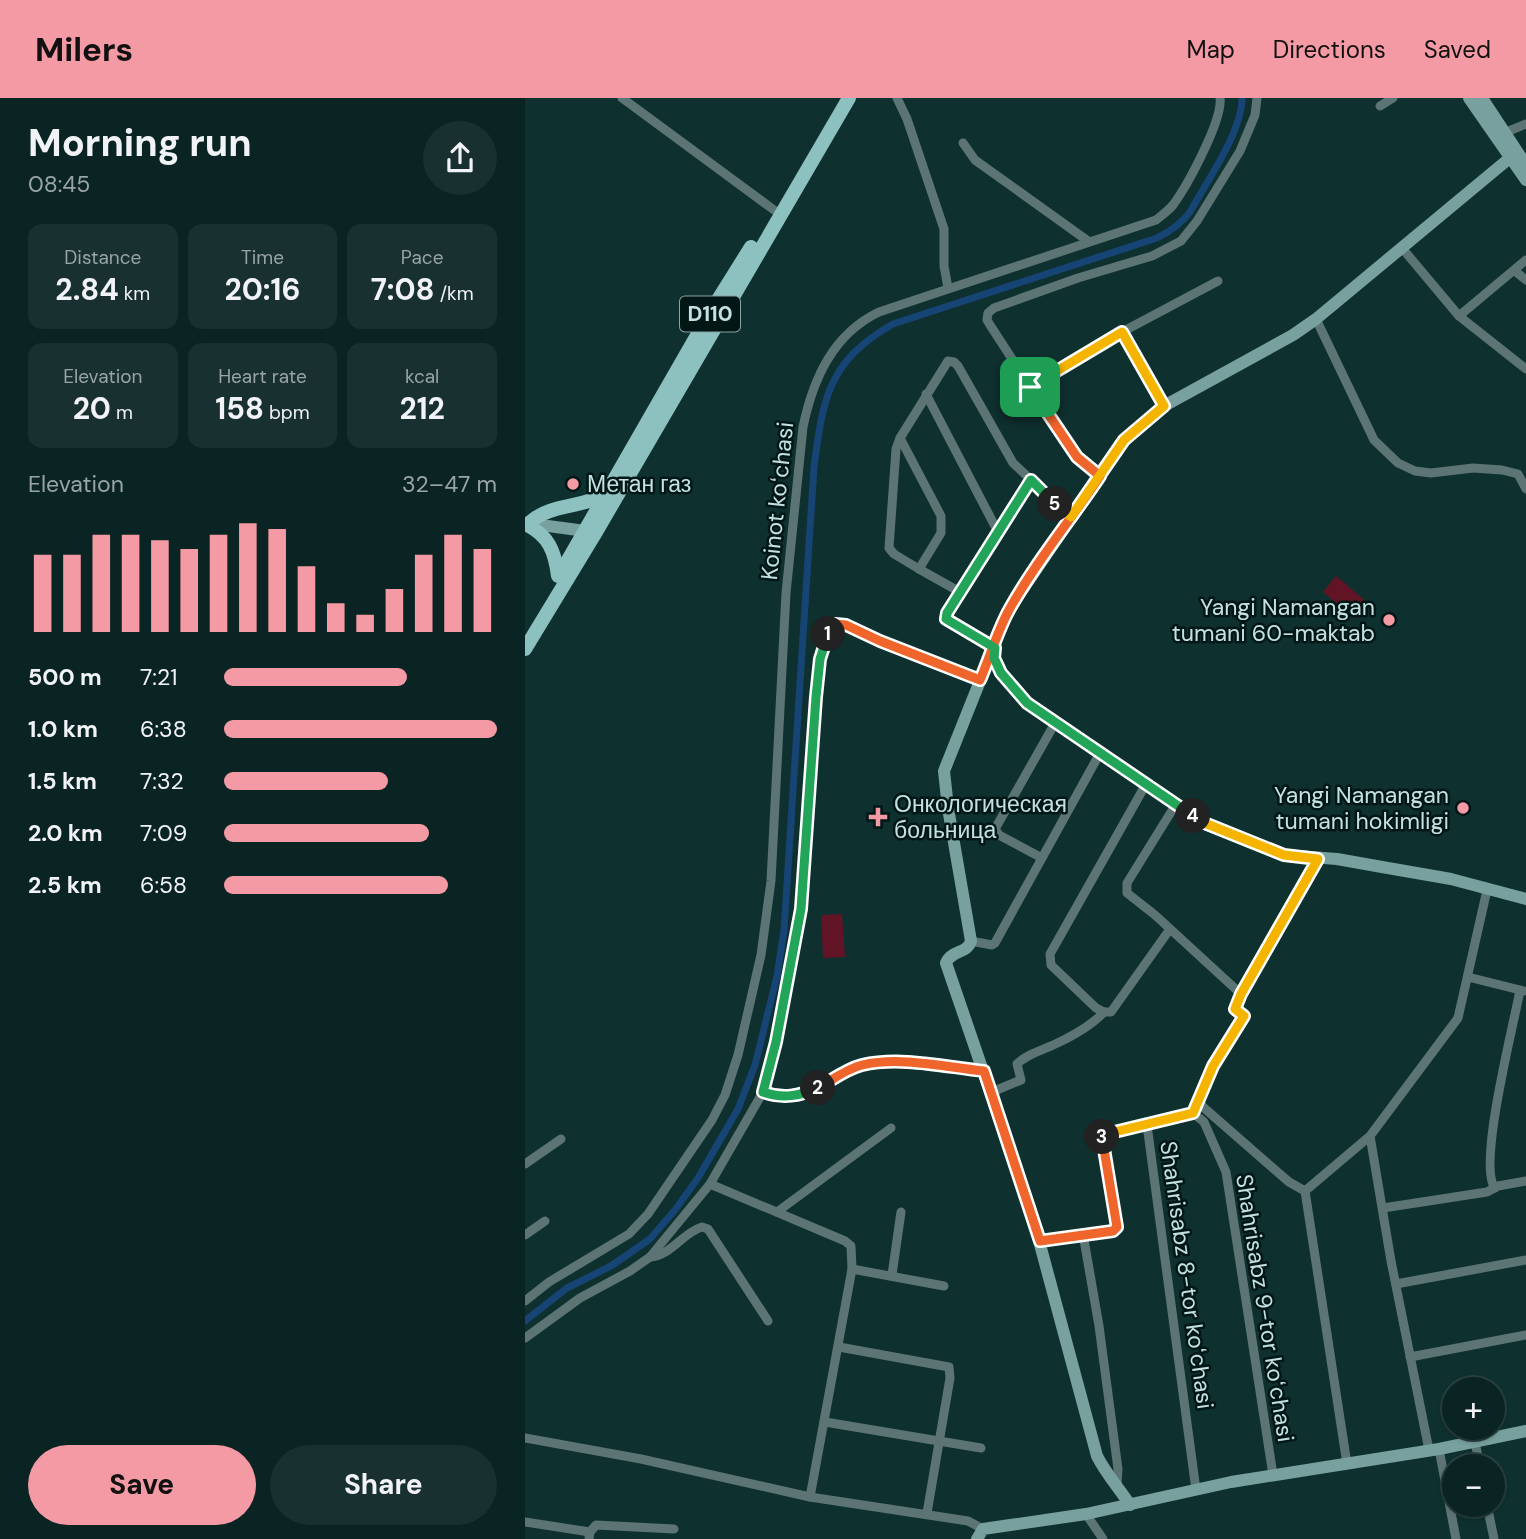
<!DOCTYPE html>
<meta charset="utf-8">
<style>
:root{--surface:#0a2423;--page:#183030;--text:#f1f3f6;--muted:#99a4a6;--line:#2a4141;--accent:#f49aa4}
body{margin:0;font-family:"DM Sans",sans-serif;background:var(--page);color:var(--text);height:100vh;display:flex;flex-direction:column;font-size:26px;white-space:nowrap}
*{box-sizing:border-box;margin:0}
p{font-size:23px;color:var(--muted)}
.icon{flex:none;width:38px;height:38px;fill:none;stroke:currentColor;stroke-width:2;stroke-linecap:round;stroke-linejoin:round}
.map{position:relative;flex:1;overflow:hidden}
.panel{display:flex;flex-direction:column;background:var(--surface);width:525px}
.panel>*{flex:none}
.tools{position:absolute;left:917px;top:1279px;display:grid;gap:14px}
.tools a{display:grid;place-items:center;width:63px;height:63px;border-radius:50%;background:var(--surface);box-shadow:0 2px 5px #0004,0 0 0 2px var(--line);font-size:35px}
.pin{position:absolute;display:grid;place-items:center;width:60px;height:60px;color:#fff;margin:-30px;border-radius:14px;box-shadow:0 4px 10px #0006}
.km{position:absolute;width:35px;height:35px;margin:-18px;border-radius:50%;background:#222;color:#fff;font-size:19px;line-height:35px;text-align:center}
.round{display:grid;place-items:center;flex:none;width:74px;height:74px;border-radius:37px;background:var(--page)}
.summary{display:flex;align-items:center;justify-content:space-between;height:119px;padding:0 28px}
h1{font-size:38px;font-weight:700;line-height:52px}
.metrics{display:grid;grid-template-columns:repeat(3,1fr);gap:10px;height:119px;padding:7px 28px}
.metrics div{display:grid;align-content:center;border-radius:14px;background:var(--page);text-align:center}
.metrics b{font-size:30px;font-weight:700}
.metrics small{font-size:19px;font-weight:400}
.metrics p{font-size:19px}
.chart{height:196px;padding:14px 28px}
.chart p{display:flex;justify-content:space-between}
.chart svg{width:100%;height:126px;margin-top:7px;stroke:var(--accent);stroke-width:6}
.button{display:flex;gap:14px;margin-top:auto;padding:14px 28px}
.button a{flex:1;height:80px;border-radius:42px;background:var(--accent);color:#111;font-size:28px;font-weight:700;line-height:80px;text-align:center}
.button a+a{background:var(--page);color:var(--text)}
ul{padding:0 28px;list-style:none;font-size:23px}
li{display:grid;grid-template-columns:112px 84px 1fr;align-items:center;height:52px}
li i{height:18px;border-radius:9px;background:var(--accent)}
header{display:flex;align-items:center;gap:42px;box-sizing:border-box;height:98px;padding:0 35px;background:var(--accent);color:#111}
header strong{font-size:33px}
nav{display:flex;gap:38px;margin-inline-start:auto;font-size:24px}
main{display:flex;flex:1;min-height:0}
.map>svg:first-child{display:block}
.green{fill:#611425}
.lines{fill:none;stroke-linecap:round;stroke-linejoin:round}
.canal{stroke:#164475;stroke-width:7}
.street{stroke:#5c7574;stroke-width:9}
.secondary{stroke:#77a09e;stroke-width:12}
.primary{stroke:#8cc1bf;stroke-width:14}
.split-1-casing{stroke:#fff;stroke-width:14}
.split-2-casing{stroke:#fff;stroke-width:14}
.split-3-casing{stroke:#fff;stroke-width:14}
.split-4-casing{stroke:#fff;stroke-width:14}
.split-5-casing{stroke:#fff;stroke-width:14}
.split-6-casing{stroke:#fff;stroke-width:14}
.split-1{stroke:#f0652b;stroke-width:9}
.split-2{stroke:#22a559;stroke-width:9}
.split-3{stroke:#f0652b;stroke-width:9}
.split-4{stroke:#f5b400;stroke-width:9}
.split-5{stroke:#22a559;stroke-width:9}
.split-6{stroke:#f5b400;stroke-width:9}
.poi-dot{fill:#f49aa4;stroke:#001716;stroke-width:2.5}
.labels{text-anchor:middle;stroke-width:5;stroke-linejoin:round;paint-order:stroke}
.shield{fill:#001716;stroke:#88a4a3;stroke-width:2}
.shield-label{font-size:21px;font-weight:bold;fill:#c2e1e0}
.poi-label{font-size:23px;fill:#c2e1e0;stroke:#001716;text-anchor:start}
.street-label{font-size:23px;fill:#c2e1e0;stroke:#001716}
</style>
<header>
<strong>Milers</strong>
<nav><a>Map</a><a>Directions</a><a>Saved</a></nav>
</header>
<main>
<section class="panel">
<div class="summary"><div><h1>Morning run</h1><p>08:45</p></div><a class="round"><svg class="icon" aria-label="share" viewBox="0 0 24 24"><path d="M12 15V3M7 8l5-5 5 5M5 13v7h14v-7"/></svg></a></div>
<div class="metrics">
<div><p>Distance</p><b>2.84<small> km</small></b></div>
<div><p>Time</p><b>20:16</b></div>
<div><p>Pace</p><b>7:08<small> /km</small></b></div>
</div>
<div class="metrics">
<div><p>Elevation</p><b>20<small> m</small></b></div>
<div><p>Heart rate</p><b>158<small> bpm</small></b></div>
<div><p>kcal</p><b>212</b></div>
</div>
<div class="chart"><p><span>Elevation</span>32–47 m</p>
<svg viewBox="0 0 160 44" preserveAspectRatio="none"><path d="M5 44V17M15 44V17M25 44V10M35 44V10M45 44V12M55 44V15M65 44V10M75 44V6M85 44V8M95 44V21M105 44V34M115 44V38M125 44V29M135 44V17M145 44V10M155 44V15"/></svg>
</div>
<ul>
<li><b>500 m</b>7:21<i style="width:67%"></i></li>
<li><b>1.0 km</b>6:38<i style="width:100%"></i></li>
<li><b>1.5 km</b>7:32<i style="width:60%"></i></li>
<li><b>2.0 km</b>7:09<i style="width:75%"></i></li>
<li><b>2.5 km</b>6:58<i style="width:82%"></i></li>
</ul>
<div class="button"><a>Save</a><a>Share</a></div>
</section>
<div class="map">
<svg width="1001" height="1441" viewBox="0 0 1001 1441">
<rect width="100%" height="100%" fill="#0e302f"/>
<g class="green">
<polygon points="811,478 843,505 830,521 798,494"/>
<polygon points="317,816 320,859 298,860 296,817"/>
</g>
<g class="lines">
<path class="canal" d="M0 1223 42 1190 86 1168 125 1141 150 1112 173 1080 213 1011 230 967 252 878 259 832 289 369C298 300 303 263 368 226L632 140C646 133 656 126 665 114 682 83 717 34 717 0"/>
<g class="street">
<polyline points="97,0 249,112"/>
<polyline points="372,0 382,21 419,131 419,168 423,190"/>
<polyline points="855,8 868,0"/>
<polyline points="979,35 1001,26"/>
<polyline points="438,45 450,62 563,143"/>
<polyline points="877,150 934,218 1001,271"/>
<polyline points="990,173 1001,182"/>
<polyline points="934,218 1001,162"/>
<polyline points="791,221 849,342 873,365 890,373 906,375 948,370 977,372 993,376 1001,391"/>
<polyline points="597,234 639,308"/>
<polyline points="505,289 597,234 693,183"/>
<polyline points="401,296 473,434 435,494"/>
<polyline points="375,340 371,351 364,450 369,456 394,471"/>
<polyline points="575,378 547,353 465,227 462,222 463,215 469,210 553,180 627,158 656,143 672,123 715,53 730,17 732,0"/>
<polyline points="473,434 506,382"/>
<polyline points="470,550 423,523 421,518 435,494 394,471 416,435 416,418 375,340 423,263 429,264 433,268 488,365 546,419"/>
<polyline points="621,686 525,856 526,867 571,910 579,914 586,914 645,831"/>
<polyline points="651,706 602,785 602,795 630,817 716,896"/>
<polyline points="517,760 474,737 470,731 530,625"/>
<polyline points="446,843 467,847 470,845 575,655"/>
<polyline points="943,879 999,893"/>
<path d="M238 994C285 1011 303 971 344 966 383 962 421 969 459 973"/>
<path d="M467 994 496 982 492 966C501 957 514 953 526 948 544 940 566 928 579 914"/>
<polyline points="668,1015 679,1024 701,1074 748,1377"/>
<polyline points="845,1038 866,1163 904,1352"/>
<polyline points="0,1066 36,1041"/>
<polyline points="185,1086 320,1143 326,1148 327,1171 285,1399"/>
<path d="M970 1090C952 1068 989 926 995 892"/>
<polyline points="780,1093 764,1084 678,1009 674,1003 688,968 719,918 710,911 716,896 793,761"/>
<polyline points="780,1093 845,1038 933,920 962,792"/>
<polyline points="780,1093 822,1366"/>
<polyline points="858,1110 962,1094 973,1088 1001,1083"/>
<polyline points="252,1114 366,1030"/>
<polyline points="558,1136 574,1228 593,1371 592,1387"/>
<polyline points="0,1137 20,1123"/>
<polyline points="515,1144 590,1132 592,1125 577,1037 622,1027"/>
<path d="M125 1159C147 1157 157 1135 177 1129L183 1131 243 1223"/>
<polyline points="327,1171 419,1188"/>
<polyline points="367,1177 376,1114"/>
<polyline points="871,1186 1001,1162"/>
<path d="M0 1203 24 1184 104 1136 123 1116 187 1022 200 997 213 957 236 857 246 783 261 495 278 329C288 281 308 236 354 214L631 122C637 117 643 113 648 107 662 88 698 22 695 0"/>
<polyline points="0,1240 55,1200 105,1173 125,1159 185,1086 238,994 251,944 276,811 295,561 304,533 312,525 455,582"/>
<polyline points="314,1249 424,1269 425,1280 402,1415"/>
<polyline points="885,1259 1001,1237"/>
<polyline points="300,1324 456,1350"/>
<polyline points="0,1340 116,1361 285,1399 443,1423 458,1431"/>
<polyline points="950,1344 955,1368"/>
<polyline points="914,1351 931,1441"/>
<polyline points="671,1392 622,1027 668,1015 674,1003"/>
<polyline points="962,1407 969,1441"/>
<polyline points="561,1416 578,1441"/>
<polyline points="0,1424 65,1434"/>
<polyline points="64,1441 65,1434 71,1427 149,1431"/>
</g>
<g class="secondary">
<polyline points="944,0 1001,82"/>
<polyline points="957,0 1001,67"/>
<polyline points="0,425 68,434"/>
<polyline points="470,550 469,560 476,575 503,605 677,724 759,757 812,761 857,769 926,781 1001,801"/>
<path d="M605 1407C594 1390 581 1376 572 1358L506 1113 421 865C426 852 442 856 446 843L423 710 419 673 483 513 599 342 639 308 768 237 791 221 992 54"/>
<polyline points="452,1441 458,1431 561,1416 706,1384 914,1351 1001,1333"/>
</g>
<g class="primary">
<path d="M4 425C26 405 55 411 80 396"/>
<path d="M0 426C24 437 30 454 33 478"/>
<polyline points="35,476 186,213 226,149"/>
<polyline points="0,551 71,434 324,0"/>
</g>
</g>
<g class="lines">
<g class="split-1-casing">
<path id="split-1" d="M303 536 310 526 321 527 355 543 455 582C465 559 472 534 484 512 510 465 545 423 575 378L552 359 505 289"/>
</g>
<g class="split-2-casing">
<path id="split-2" d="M293 990C274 998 258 1001 238 994L251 944 276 811 291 599 295 561 303 536"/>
</g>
<g class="split-3-casing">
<path id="split-3" d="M293 990C307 982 321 971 337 967 376 958 420 969 459 973L515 1143 588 1133 592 1129 577 1039"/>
</g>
<g class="split-4-casing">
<polyline id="split-4" points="577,1039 577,1037 668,1015 688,968 719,918 710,911 716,896 793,761 759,757 677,724 668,718"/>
</g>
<g class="split-5-casing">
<polyline id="split-5" points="530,406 506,382 422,515 421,521 470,550 469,560 476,575 502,605 668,718"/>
</g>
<g class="split-6-casing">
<polyline id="split-6" points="505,289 597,234 639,308 599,342 546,419 530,406"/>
</g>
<use href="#split-1" class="split-1"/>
<use href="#split-2" class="split-2"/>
<use href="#split-3" class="split-3"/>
<use href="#split-4" class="split-4"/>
<use href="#split-5" class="split-5"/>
<use href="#split-6" class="split-6"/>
</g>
<g class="poi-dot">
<circle cx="48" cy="386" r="7"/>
<circle cx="864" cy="522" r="7"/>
<circle cx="938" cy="710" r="7"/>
<path d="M349.5 708.5h7v7h7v7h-7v7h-7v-7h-7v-7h7z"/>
</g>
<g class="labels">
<rect class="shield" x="155" y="198.5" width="60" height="35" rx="5"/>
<g class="shield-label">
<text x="185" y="223">D110</text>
</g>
<g class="poi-label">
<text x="62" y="394">Метан газ</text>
<text x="850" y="517" text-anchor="end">Yangi Namangan<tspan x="850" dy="26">tumani 60-maktab</tspan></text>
<text x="924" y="705" text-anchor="end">Yangi Namangan<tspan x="924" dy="26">tumani hokimligi</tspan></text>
<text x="369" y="714">Онкологическая<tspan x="369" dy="26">больница</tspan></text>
</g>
<g class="street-label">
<text transform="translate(252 403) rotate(-84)" y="8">Koinot koʻchasi</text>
<text transform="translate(662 1177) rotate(82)" y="8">Shahrisabz 8-tor koʻchasi</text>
<text transform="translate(740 1210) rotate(81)" y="8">Shahrisabz 9-tor koʻchasi</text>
</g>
</g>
</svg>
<div class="tools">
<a>+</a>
<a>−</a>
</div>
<div class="pin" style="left:505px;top:289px;background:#1e9e55"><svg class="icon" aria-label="arrive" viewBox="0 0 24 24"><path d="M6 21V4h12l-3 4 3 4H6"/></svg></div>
<b class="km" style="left:303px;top:536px">1</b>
<b class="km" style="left:293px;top:990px">2</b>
<b class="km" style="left:577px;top:1039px">3</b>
<b class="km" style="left:668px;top:718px">4</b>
<b class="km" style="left:530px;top:406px">5</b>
</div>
</main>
